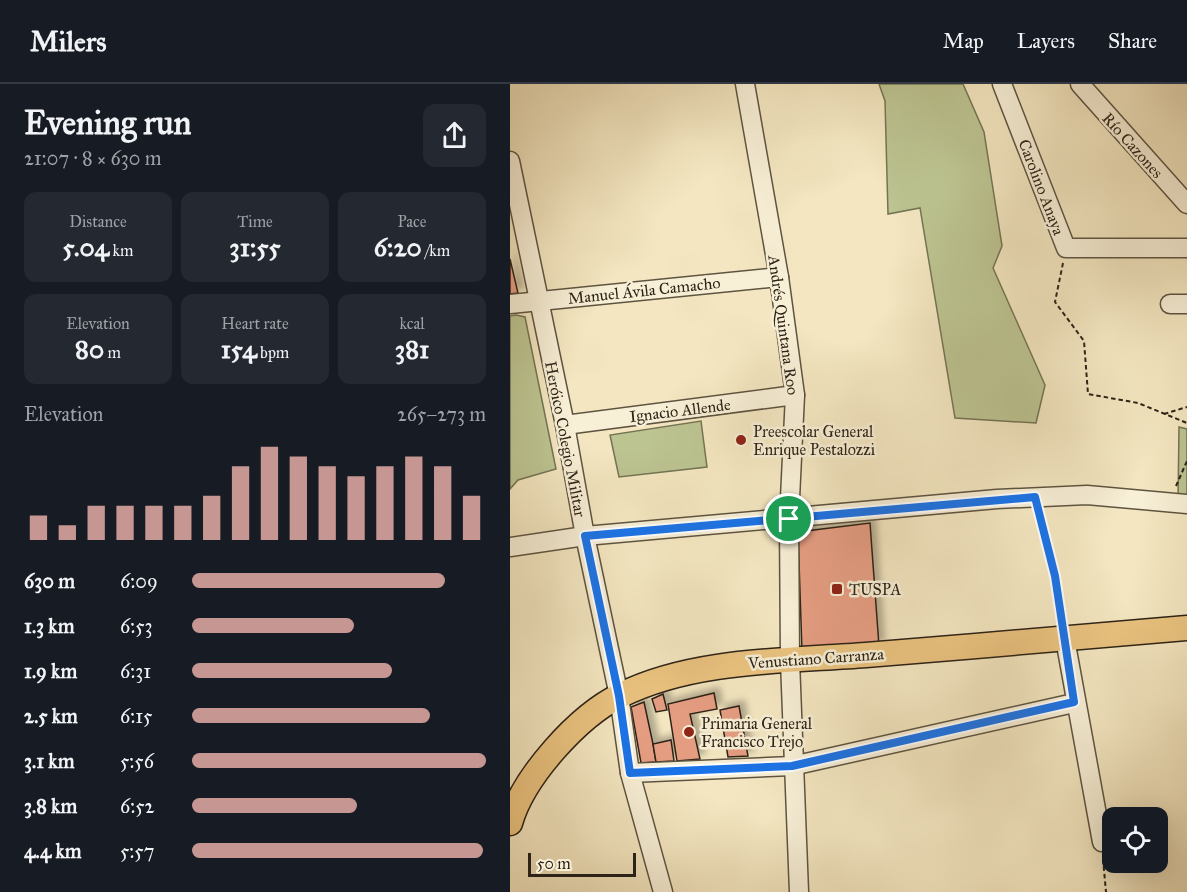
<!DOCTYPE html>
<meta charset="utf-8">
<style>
:root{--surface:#171b24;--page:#242831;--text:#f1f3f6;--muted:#9ea1a6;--line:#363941;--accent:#c59692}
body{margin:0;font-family:"IM FELL Great Primer",serif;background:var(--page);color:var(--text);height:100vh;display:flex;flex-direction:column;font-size:22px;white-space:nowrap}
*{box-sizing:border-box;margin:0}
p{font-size:20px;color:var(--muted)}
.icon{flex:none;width:33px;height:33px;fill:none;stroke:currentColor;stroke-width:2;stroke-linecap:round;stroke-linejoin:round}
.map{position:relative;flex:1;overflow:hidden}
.side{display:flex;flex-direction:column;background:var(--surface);width:510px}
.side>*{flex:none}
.buttons{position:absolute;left:592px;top:723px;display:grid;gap:12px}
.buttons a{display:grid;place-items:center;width:66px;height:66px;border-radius:12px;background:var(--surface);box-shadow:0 6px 24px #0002;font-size:30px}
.scale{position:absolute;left:18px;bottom:15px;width:108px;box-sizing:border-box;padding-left:6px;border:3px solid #2d2317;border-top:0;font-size:16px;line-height:21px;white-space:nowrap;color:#2d2317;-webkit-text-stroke:4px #f7efd6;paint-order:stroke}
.pin{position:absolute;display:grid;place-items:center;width:51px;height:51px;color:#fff;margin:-26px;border:3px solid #fff;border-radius:50%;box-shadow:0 2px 6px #0007}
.round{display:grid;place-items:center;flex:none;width:63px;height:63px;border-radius:12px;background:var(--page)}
.headline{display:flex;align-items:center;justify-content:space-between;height:102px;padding:0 24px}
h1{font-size:33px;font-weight:800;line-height:45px}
.metrics{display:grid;grid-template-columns:repeat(3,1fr);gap:9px;height:102px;padding:6px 24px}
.metrics div{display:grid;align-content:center;border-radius:12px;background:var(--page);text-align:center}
.metrics b{font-size:26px;font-weight:800}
.metrics small{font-size:16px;font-weight:400}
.metrics p{font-size:16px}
.chart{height:168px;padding:12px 24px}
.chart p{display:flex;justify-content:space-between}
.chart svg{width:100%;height:108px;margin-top:6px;stroke:var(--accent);stroke-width:6}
ul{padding:0 24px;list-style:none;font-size:20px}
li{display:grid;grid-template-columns:96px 72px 1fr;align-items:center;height:45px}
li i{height:15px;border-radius:8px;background:var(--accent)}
header{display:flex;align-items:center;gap:36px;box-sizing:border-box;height:84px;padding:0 30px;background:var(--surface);border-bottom:2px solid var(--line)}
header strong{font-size:28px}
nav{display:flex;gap:33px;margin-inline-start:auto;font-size:21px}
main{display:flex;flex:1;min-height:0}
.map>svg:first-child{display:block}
.green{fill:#bcc491;stroke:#747454;stroke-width:1.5}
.building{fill:#e59d82;stroke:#2d2317;stroke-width:1.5;filter:url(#shadow)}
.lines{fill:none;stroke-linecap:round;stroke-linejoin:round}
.minor-casing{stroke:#5e5441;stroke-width:21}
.major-casing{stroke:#2d2317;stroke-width:27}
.path{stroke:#2d2317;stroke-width:2;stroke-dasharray:4.5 3;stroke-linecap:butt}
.minor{stroke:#f7efd6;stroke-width:18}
.major{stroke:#eac380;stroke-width:24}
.route-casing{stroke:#fff;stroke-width:12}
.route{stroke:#1a73e8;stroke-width:8}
.poi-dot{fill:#8f2418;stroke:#f7efd6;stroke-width:2}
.labels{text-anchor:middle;stroke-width:5;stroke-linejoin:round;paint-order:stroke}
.street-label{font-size:16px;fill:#2d2317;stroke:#f7efd6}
.poi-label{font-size:16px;fill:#2d2317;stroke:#f7efd6;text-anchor:start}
</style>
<header>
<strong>Milers</strong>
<nav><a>Map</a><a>Layers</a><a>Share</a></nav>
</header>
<main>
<section class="side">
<div class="headline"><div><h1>Evening run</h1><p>21:07 · 8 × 630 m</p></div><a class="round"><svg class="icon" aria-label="share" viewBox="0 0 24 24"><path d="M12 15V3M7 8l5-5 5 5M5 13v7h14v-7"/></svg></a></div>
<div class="metrics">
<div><p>Distance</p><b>5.04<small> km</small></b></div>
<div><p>Time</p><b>31:55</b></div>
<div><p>Pace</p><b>6:20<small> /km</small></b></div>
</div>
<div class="metrics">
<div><p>Elevation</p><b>80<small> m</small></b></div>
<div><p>Heart rate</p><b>154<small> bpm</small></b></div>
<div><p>kcal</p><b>381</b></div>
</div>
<div class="chart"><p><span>Elevation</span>265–273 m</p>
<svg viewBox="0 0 160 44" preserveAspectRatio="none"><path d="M5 44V34M15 44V38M25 44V30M35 44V30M45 44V30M55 44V30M65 44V26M75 44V14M85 44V6M95 44V10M105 44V14M115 44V18M125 44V14M135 44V10M145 44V14M155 44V26"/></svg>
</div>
<ul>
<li><b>630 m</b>6:09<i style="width:86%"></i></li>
<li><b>1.3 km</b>6:53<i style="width:55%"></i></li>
<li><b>1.9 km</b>6:31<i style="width:68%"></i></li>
<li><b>2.5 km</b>6:15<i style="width:81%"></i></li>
<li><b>3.1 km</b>5:56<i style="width:100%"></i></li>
<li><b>3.8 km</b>6:52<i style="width:56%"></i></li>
<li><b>4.4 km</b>5:57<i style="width:99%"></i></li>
</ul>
</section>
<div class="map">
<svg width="677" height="808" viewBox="0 0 677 808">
<defs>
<filter id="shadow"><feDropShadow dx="5.5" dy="-5.5" stdDeviation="3" flood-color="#0004"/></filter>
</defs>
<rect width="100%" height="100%" fill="#f3e6c0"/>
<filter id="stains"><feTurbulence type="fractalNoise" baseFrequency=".00333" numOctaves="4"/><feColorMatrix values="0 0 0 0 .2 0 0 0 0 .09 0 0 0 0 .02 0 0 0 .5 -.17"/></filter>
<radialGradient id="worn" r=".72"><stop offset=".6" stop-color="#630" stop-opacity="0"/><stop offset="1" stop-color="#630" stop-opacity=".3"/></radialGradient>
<g class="green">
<polygon points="369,0 453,0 474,48 492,162 483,184 535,301 526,339 445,334 410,124 378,130 375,17"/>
<polygon points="6,231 15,233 46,385 8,396 0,405 0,232"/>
<polygon points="191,337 197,383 109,393 100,351"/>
<polygon points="669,343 677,345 677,419 668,418"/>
</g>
<g class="building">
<polygon points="0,175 8,209 0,210"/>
<polygon points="360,439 369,562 292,568 288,448"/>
<polygon points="204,609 207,625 180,630 190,675 167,677 158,620"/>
<polygon points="153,610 157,626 146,628 142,615"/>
<polygon points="134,618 143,660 146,678 131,679 121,623"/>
<polygon points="229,622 238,672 218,673 210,626"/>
<polygon points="161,656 164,677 146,678 143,660"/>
</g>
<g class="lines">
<g class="minor-casing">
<g id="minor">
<polyline points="235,0 269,193 285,311 279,435 280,577 289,808"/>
<polyline points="492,0 556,164 677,164"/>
<polyline points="570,0 677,120"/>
<polyline points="0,77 55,341 75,452 109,612 120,689 153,808"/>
<polyline points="0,220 269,193"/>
<polyline points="660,220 677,220"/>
<polyline points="55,341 285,311"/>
<polyline points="0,463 75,452 487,415 577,411 677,420"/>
<polyline points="555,555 592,758"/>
<polyline points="120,689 282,682 564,619"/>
</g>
</g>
<g class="major-casing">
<path id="major" d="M0 739C13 693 68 632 111 611 183 575 277 577 356 571 463 562 570 554 677 544"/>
</g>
<g class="path">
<polyline points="553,179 545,218 574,257 578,310 628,319 677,339"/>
<polyline points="654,330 677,323"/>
<polyline points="666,402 677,377"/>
<polyline points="528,429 545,492 551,535"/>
<polyline points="593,775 596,808"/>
</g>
<use href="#minor" class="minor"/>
<use href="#major" class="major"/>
</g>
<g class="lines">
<g class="route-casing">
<polygon id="route" points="525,413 545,492 564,618 282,682 120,689 109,612 75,452"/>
</g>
<use href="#route" class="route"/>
</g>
<g class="poi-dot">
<circle cx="231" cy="356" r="6"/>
<rect x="321" y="499" width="12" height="12" rx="3"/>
<circle cx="179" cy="648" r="6"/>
</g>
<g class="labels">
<g class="street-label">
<text transform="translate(623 61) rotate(48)" y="6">Río Cazones</text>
<text transform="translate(532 103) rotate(69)" y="6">Carolino Anaya</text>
<text transform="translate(134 206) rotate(-6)" y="6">Manuel Ávila Camacho</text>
<text transform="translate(274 241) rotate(82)" y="6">Andrés Quintana Roo</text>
<text transform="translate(170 326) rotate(-7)" y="6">Ignacio Allende</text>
<text transform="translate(56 355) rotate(79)" y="6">Heróico Colegio Militar</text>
<text transform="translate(306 574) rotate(-4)" y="6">Venustiano Carranza</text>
</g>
<g class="poi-label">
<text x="243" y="353">Preescolar General<tspan x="243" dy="18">Enrique Pestalozzi</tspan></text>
<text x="339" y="511">TUSPA</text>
<text x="191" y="645">Primaria General<tspan x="191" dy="18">Francisco Trejo</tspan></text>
</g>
</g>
<rect width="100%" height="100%" filter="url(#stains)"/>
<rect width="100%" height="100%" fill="url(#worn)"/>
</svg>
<div class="buttons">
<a><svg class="icon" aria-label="locate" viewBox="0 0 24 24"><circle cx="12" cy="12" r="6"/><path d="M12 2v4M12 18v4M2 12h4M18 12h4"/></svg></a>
</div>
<div class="scale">50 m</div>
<div class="pin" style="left:279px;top:435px;background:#1e9e55"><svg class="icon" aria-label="arrive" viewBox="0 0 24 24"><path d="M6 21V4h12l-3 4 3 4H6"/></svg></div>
</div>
</main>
